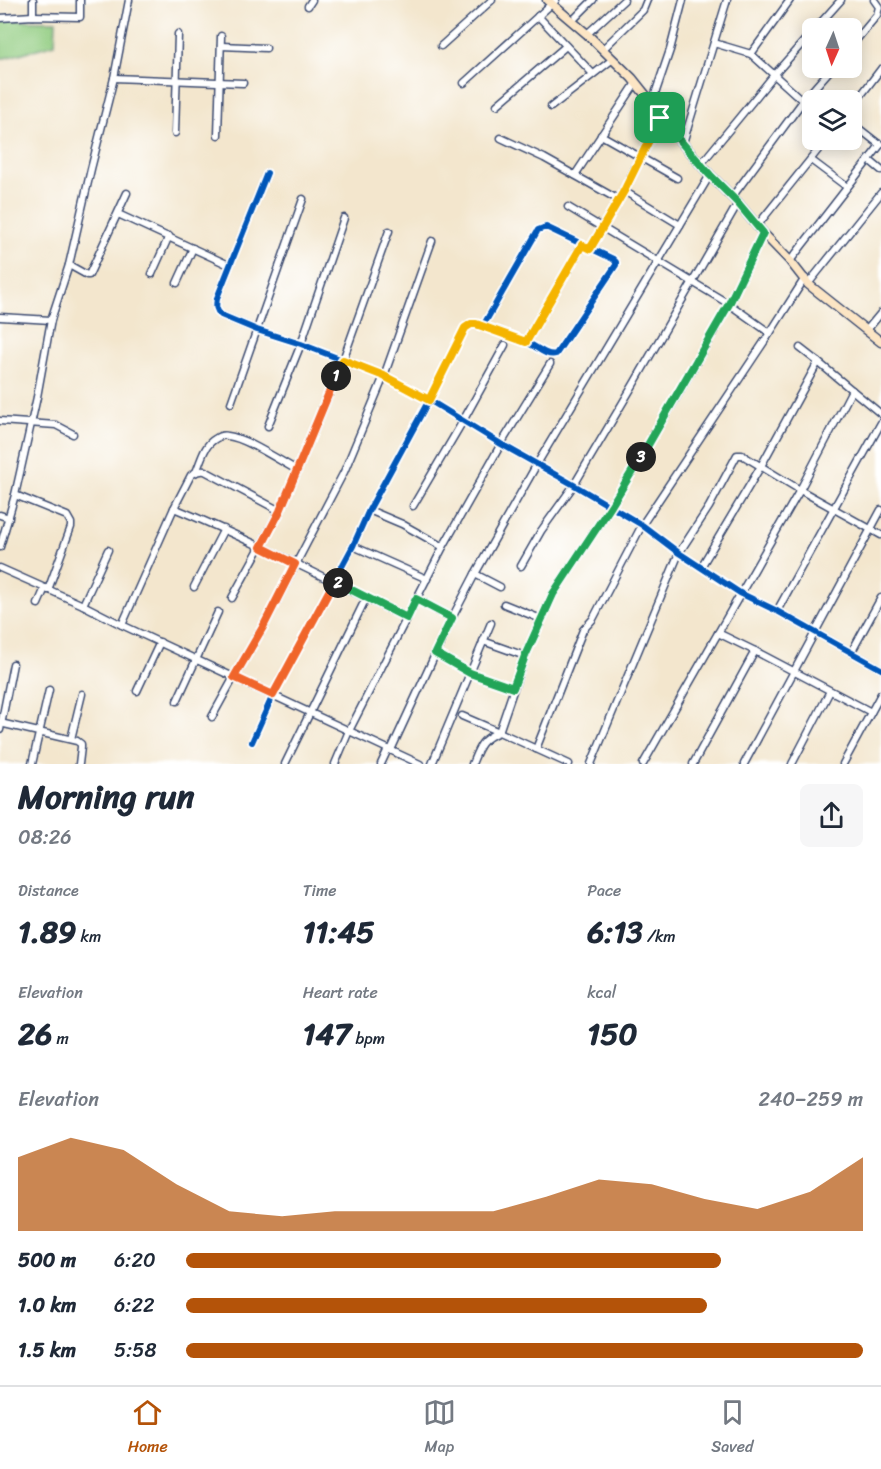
<!DOCTYPE html>
<meta charset="utf-8">
<style>
:root{--surface:#fff;--page:#f6f6f7;--text:#1f2937;--muted:#747a83;--line:#e0e1e3;--accent:#b45309}
body{margin:0;font-family:Sriracha,sans-serif;background:var(--page);color:var(--text);height:100vh;display:flex;flex-direction:column;font-size:22px;white-space:nowrap}
*{box-sizing:border-box;margin:0}
p{font-size:20px;color:var(--muted)}
.icon{flex:none;width:33px;height:33px;fill:none;stroke:currentColor;stroke-width:2;stroke-linecap:round;stroke-linejoin:round}
.map{position:relative;height:764px;overflow:hidden}
.sheet{display:flex;flex-direction:column;background:var(--surface);flex:1}
.sheet>*{flex:none}
.needle{width:39px;rotate:183deg}
.tools{position:absolute;left:802px;top:18px;display:grid;gap:12px}
.tools a{display:grid;place-items:center;width:60px;height:60px;border-radius:9px;background:var(--surface);box-shadow:0 3px 15px #0003;font-size:30px}
.pin{position:absolute;display:grid;place-items:center;width:51px;height:51px;color:#fff;margin:-26px;border-radius:12px;box-shadow:0 3px 9px #0006}
.km{position:absolute;width:30px;height:30px;margin:-15px;border-radius:50%;background:#222;color:#fff;font-size:16px;line-height:30px;text-align:center}
.round{display:grid;place-items:center;flex:none;width:63px;height:63px;border-radius:9px;background:var(--page)}
.headline{display:flex;align-items:center;justify-content:space-between;height:102px;padding:0 18px}
h1{font-size:33px;font-weight:700;line-height:45px}
.metrics{display:grid;grid-template-columns:repeat(3,1fr);gap:9px;height:102px;padding:6px 18px}
.metrics div{display:grid;align-content:center}
.metrics b{font-size:30px;font-weight:700}
.metrics small{font-size:16px;font-weight:400}
.metrics p{font-size:16px}
.chart{height:168px;padding:12px 18px}
.chart p{display:flex;justify-content:space-between}
.chart svg{width:100%;height:108px;margin-top:6px;fill:var(--accent);opacity:.7}
ul{padding:0 18px;list-style:none;font-size:20px}
li{display:grid;grid-template-columns:96px 72px 1fr;align-items:center;height:45px}
li i{height:15px;border-radius:8px;background:var(--accent)}
.tabs{display:flex;justify-content:space-around;align-items:center;height:84px;border-top:2px solid var(--line);background:var(--surface);font-size:16px;color:var(--muted)}
.tabs a{display:grid;justify-items:center;gap:3px}
.tabs .current{color:var(--accent)}
.map>svg:first-child{display:block}
.green{fill:#91cc80;stroke:#567e6f;stroke-width:1.5}
.lines{fill:none;stroke-linecap:round;stroke-linejoin:round}
.street-casing{stroke:#3b4a6f;stroke-width:9}
.secondary-casing{stroke:#3b4a6f;stroke-width:11}
.street{stroke:#fff;stroke-width:6}
.secondary{stroke:#fce5c4;stroke-width:8}
.cycleway-casing{stroke:#fff;stroke-width:10}
.cycleway{stroke:#0057b8;stroke-width:6}
.split-1-casing{stroke:#fff;stroke-width:12}
.split-2-casing{stroke:#fff;stroke-width:12}
.split-3-casing{stroke:#fff;stroke-width:12}
.split-4-casing{stroke:#fff;stroke-width:12}
.split-1{stroke:#f5b400;stroke-width:8}
.split-2{stroke:#f0652b;stroke-width:8}
.split-3{stroke:#22a559;stroke-width:8}
.split-4{stroke:#22a559;stroke-width:8}
</style>
<div class="map">
<svg width="881" height="764" viewBox="0 0 881 764">
<rect width="100%" height="100%" fill="#fff"/>
<filter id="ink" filterUnits="userSpaceOnUse"><feTurbulence type="fractalNoise" baseFrequency=".0167" numOctaves="2"/><feDisplacementMap in="SourceGraphic" scale="12" xChannelSelector="R" yChannelSelector="G"/><feConvolveMatrix kernelMatrix="1 2 1 2 8 2 1 2 1" color-interpolation-filters="sRGB"/></filter>
<filter id="wash" filterUnits="userSpaceOnUse"><feTurbulence type="fractalNoise" baseFrequency=".008" numOctaves="4" result="noise"/><feDisplacementMap in="SourceGraphic" scale="24" xChannelSelector="R" yChannelSelector="G"/><feGaussianBlur stdDeviation="1.35" result="paint"/><feColorMatrix in="noise" values="0 0 0 0 0 0 0 0 0 0 0 0 0 0 0 0 0 1.4 0 .05"/><feComposite in="paint" operator="in"/></filter>
<g filter="url(#wash)">
<rect width="100%" height="100%" fill="#f3e6cd"/>
<polygon class="green" points="0,20 56,21 55,44 5,58 0,58"/>
</g>
<g filter="url(#ink)">
<g class="lines">
<g class="street-casing">
<g id="street">
<polyline points="790,0 751,54 803,101"/>
<polyline points="308,6 312,0"/>
<polyline points="33,16 33,0"/>
<polyline points="538,16 593,74"/>
<polyline points="0,18 33,16 80,17 80,0"/>
<polyline points="572,21 593,0"/>
<polyline points="816,28 841,0"/>
<polyline points="587,34 624,0"/>
<polyline points="714,43 751,54"/>
<polyline points="852,45 877,15 879,7 874,0"/>
<polyline points="221,46 266,48"/>
<polyline points="441,46 492,0"/>
<polyline points="603,49 643,10 647,0"/>
<polyline points="114,78 243,83"/>
<polyline points="464,83 556,0"/>
<polyline points="652,103 670,50 683,0"/>
<polyline points="497,105 566,46"/>
<polyline points="551,107 613,59"/>
<polyline points="852,107 881,69"/>
<polyline points="852,123 880,145"/>
<polyline points="175,133 178,34"/>
<polyline points="218,135 221,36"/>
<polyline points="601,135 677,178"/>
<polyline points="501,138 544,158 619,200"/>
<polyline points="683,143 727,0"/>
<polyline points="811,160 847,187"/>
<polyline points="869,160 881,170"/>
<polyline points="701,164 774,75 813,31"/>
<path d="M267 173 217 298C216 306 215 309 221 315L257 330 301 344 384 376 429 400 501 444 574 485 642 525 679 553 740 593 777 611 881 669"/>
<polyline points="575,175 636,83"/>
<polyline points="624,191 680,225"/>
<polyline points="732,197 803,101 832,68"/>
<polyline points="568,207 729,304 770,333"/>
<polyline points="118,214 229,265"/>
<polyline points="757,226 826,140"/>
<polyline points="590,249 624,191 660,118"/>
<polyline points="790,261 881,144"/>
<polyline points="69,265 87,275 89,275 127,193"/>
<polyline points="152,274 169,236"/>
<polyline points="177,283 193,248"/>
<polyline points="808,284 881,193"/>
<polyline points="0,317 51,320"/>
<polyline points="866,331 881,313"/>
<polyline points="526,342 582,245"/>
<polyline points="800,348 818,362"/>
<polyline points="231,403 303,199"/>
<polyline points="0,421 56,425 73,434"/>
<polyline points="268,426 301,344 344,218"/>
<path d="M196 472C201 461 204 445 215 439 219 436 224 435 228 436 246 438 280 461 297 470"/>
<polyline points="15,495 67,516 71,523 71,527 48,590"/>
<polyline points="413,506 463,421 505,345"/>
<path d="M174 508 191 475C196 472 199 470 205 471L280 511"/>
<polyline points="369,510 402,524 443,547"/>
<polyline points="0,515 9,518"/>
<polyline points="353,546 427,579"/>
<polyline points="0,547 15,495 37,397 51,320 69,265 91,169 114,78 129,0"/>
<polyline points="521,566 541,531 574,485 635,382 738,203"/>
<polyline points="701,567 761,466 818,362 881,414"/>
<polyline points="0,568 83,605 122,625 420,764"/>
<polyline points="475,574 500,587"/>
<polyline points="194,587 224,529"/>
<polyline points="232,598 280,511 343,360 389,231"/>
<polyline points="416,599 452,618"/>
<polyline points="38,604 45,588"/>
<polyline points="504,604 541,619"/>
<polyline points="83,605 108,550"/>
<polyline points="777,611 881,423"/>
<path d="M122 625 174 508C253 541 329 580 407 618"/>
<polyline points="718,633 755,651 871,712"/>
<polyline points="483,641 525,656"/>
<polyline points="435,653 470,673 513,688"/>
<polyline points="851,653 881,598"/>
<polyline points="137,691 160,642"/>
<polyline points="177,701 218,612"/>
<polyline points="462,716 499,732 525,656 553,594 611,506 673,403 729,304 763,233"/>
<polyline points="212,717 234,677 263,627 344,472 384,376 432,241"/>
<polyline points="0,723 77,741 81,744 81,747 79,764"/>
<polyline points="0,730 13,664"/>
<polyline points="71,739 82,694"/>
<path d="M252 742 273 695 353 546 369 510 429 400 465 328 471 324C485 324 513 336 526 342 536 346 546 357 556 354L616 265V262L613 259 546 227 538 230 483 326"/>
<polyline points="536,749 583,630 593,619 642,525 770,333 805,278"/>
<polyline points="391,750 452,618 475,574 537,464 710,175"/>
<polyline points="32,764 49,690"/>
<polyline points="285,764 366,598"/>
<polyline points="335,764 349,731 443,547 501,444 550,364"/>
<polyline points="381,764 388,749"/>
<polyline points="432,764 491,623"/>
<path d="M472 764C479 747 481 739 499 732L569 764"/>
<polyline points="591,764 679,553 709,507 737,455 742,455 800,490 881,535"/>
<polyline points="643,764 800,490 852,390"/>
<polyline points="693,764 755,651"/>
<polyline points="744,764 881,510"/>
<polyline points="792,764 830,691"/>
<polyline points="843,764 881,694"/>
</g>
</g>
<g class="secondary-casing">
<polyline id="secondary" points="547,0 587,34 632,78 652,103 660,118 710,175 738,203 763,233 790,261 808,284 881,342"/>
</g>
<use href="#street" class="street"/>
<use href="#secondary" class="secondary"/>
<g class="cycleway-casing">
<g id="cycleway">
<path d="M267 173 217 298C216 306 215 309 221 315L257 330 301 344 384 376 429 400 501 444 574 485 642 525 679 553 740 593 777 611 881 669"/>
<path d="M252 742 273 695 353 546 369 510 429 400 465 328 471 324C485 324 513 336 526 342 536 346 546 357 556 354L616 265V262L613 259 546 227 538 230 483 326"/>
</g>
</g>
<use href="#cycleway" class="cycleway"/>
</g>
</g>
<g class="lines" filter="url(#ink)">
<g class="split-1-casing">
<polyline id="split-1" points="336,376 343,360 384,376 429,400 465,328 471,324 476,324 526,342 582,245 590,249 624,191 660,118"/>
</g>
<g class="split-2-casing">
<polyline id="split-2" points="336,376 280,511 261,547 295,564 263,627 234,677 273,695 334,582 338,583"/>
</g>
<g class="split-3-casing">
<polyline id="split-3" points="338,583 407,618 416,599 452,618 435,653 470,673 513,688 525,656 553,594 611,506 641,457"/>
</g>
<g class="split-4-casing">
<polyline id="split-4" points="641,457 729,304 763,233 738,203 710,175 660,118"/>
</g>
<use href="#split-1" class="split-1"/>
<use href="#split-2" class="split-2"/>
<use href="#split-3" class="split-3"/>
<use href="#split-4" class="split-4"/>
</g>
</svg>
<div class="tools">
<a><svg class="needle" viewBox="-14 -14 28 28"><path d="M0-13l5 13h-10z" fill="#e53935"/><path d="M0 13l5-13h-10z" fill="#747a83"/></svg></a>
<a><svg class="icon" aria-label="layers" viewBox="0 0 24 24"><path d="M12 4l9 5-9 5-9-5zM3 14l9 5 9-5"/></svg></a>
</div>
<div class="pin" style="left:660px;top:118px;background:#1e9e55"><svg class="icon" aria-label="arrive" viewBox="0 0 24 24"><path d="M6 21V4h12l-3 4 3 4H6"/></svg></div>
<b class="km" style="left:336px;top:376px">1</b>
<b class="km" style="left:338px;top:583px">2</b>
<b class="km" style="left:641px;top:457px">3</b>
</div>
<section class="sheet">
<div class="headline"><div><h1>Morning run</h1><p>08:26</p></div><a class="round"><svg class="icon" aria-label="share" viewBox="0 0 24 24"><path d="M12 15V3M7 8l5-5 5 5M5 13v7h14v-7"/></svg></a></div>
<div class="metrics">
<div><p>Distance</p><b>1.89<small> km</small></b></div>
<div><p>Time</p><b>11:45</b></div>
<div><p>Pace</p><b>6:13<small> /km</small></b></div>
</div>
<div class="metrics">
<div><p>Elevation</p><b>26<small> m</small></b></div>
<div><p>Heart rate</p><b>147<small> bpm</small></b></div>
<div><p>kcal</p><b>150</b></div>
</div>
<div class="chart"><p><span>Elevation</span>240–259 m</p>
<svg viewBox="0 0 160 44" preserveAspectRatio="none"><path d="M0 44V14L10 6L20 11L30 25L40 36L50 38L60 36L70 36L80 36L90 36L100 30L110 23L120 25L130 31L140 35L150 28L160 14V44z"/></svg>
</div>
<ul>
<li><b>500 m</b>6:20<i style="width:79%"></i></li>
<li><b>1.0 km</b>6:22<i style="width:77%"></i></li>
<li><b>1.5 km</b>5:58<i style="width:100%"></i></li>
</ul>
</section>
<nav class="tabs">
<a class="current"><svg class="icon" aria-label="home" viewBox="0 0 24 24"><path d="M3 11l9-7 9 7M6 9v11h12V9"/></svg>Home</a>
<a><svg class="icon" aria-label="map" viewBox="0 0 24 24"><path d="M3 6l6-2 6 2 6-2v14l-6 2-6-2-6 2zM9 4v14M15 6v14"/></svg>Map</a>
<a><svg class="icon" aria-label="saved" viewBox="0 0 24 24"><path d="M7 4h10v16l-5-4-5 4z"/></svg>Saved</a>
</nav>
